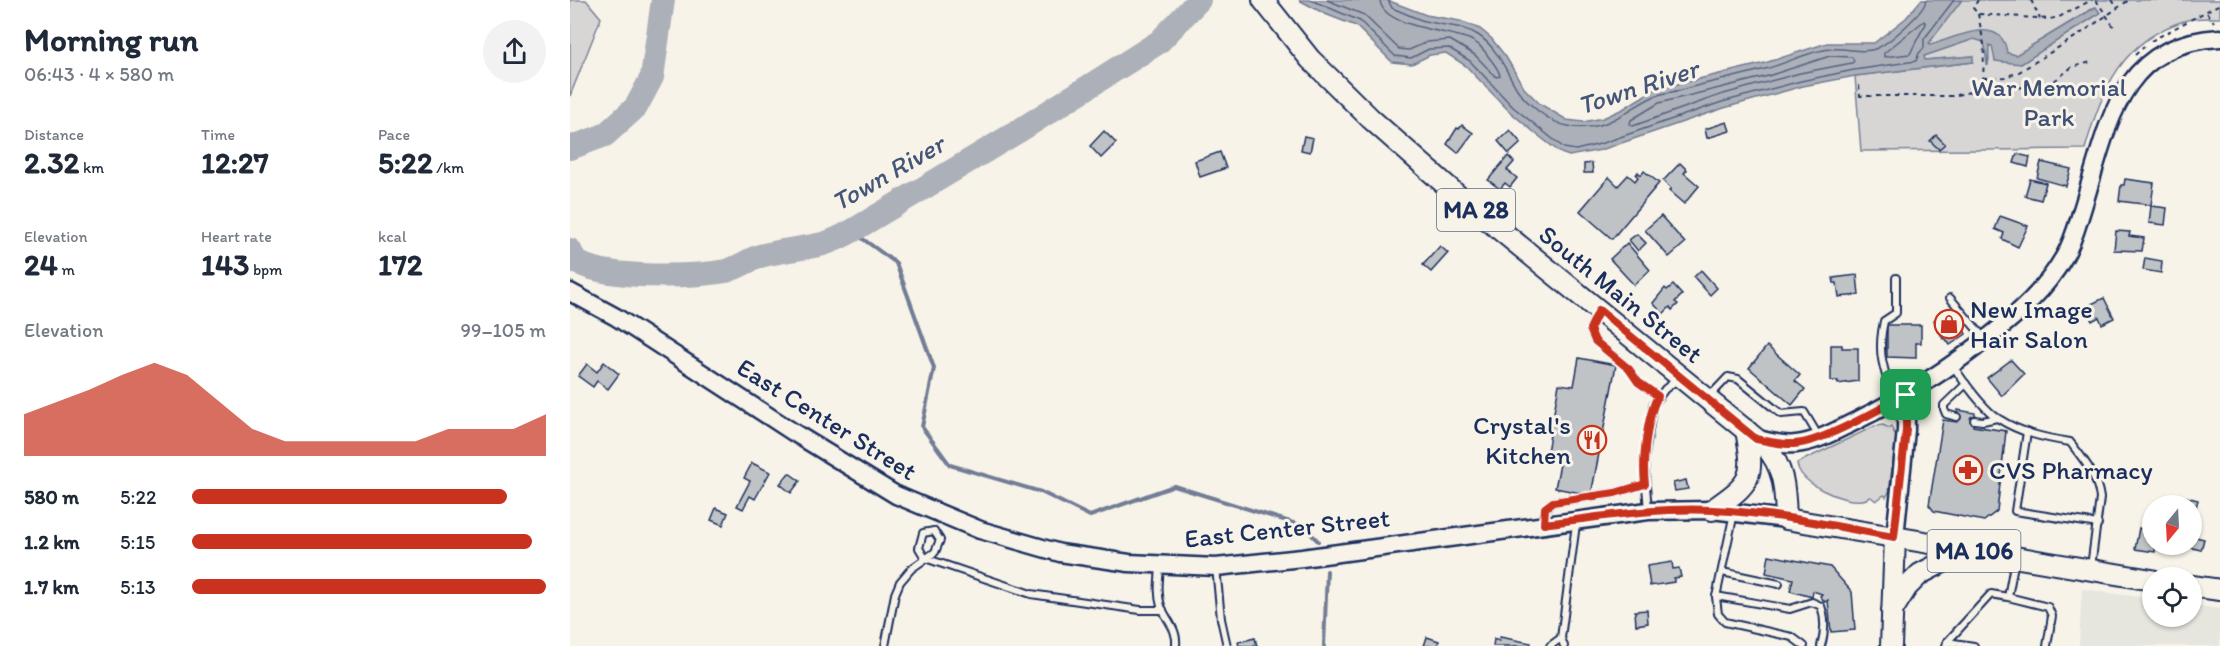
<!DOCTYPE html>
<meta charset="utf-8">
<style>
:root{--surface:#fff;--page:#f2f2f3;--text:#1f2937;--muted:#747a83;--accent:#c8321e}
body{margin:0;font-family:Itim,sans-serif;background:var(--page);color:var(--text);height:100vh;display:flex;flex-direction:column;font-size:22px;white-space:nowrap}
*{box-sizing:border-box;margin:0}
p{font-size:20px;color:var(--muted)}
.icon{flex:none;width:33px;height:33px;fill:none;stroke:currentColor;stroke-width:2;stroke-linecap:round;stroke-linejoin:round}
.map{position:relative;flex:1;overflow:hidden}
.side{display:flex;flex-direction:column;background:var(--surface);width:570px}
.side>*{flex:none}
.needle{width:39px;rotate:198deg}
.fabs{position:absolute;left:1572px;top:495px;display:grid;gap:12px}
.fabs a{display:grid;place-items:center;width:60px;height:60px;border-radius:50%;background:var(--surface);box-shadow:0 2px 4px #0004;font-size:30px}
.pin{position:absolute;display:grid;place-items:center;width:51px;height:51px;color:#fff;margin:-26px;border-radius:12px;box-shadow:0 3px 9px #0006}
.round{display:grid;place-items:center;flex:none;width:63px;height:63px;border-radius:32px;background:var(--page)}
.summary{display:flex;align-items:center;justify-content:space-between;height:102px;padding:0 24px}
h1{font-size:33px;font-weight:800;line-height:45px}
.metrics{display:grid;grid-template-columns:repeat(3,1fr);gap:9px;height:102px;padding:6px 24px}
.metrics div{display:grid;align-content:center}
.metrics b{font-size:30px;font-weight:800}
.metrics small{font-size:16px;font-weight:400}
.metrics p{font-size:16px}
.chart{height:168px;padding:12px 24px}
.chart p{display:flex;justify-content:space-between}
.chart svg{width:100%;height:108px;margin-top:6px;fill:var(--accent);opacity:.7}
ul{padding:0 24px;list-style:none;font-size:20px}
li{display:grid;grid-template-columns:96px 72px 1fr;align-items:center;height:45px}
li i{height:15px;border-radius:8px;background:var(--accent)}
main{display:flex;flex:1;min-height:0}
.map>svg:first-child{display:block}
.built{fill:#e6e5de}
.green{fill:#d7d6d4;stroke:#798299;stroke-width:1.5}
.water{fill:#acb0b9;stroke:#727c95;stroke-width:1.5}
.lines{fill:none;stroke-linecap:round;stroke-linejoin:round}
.shore{stroke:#556382;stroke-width:1.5}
.stream{stroke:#727c95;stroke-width:4}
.river{stroke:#acb0b9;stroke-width:24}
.building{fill:#c0c3c5;stroke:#1b2f5e;stroke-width:1.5}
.lane-casing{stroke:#1b2f5e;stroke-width:10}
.secondary-casing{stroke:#1b2f5e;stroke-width:21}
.primary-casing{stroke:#1b2f5e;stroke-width:24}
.path{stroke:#1b2f5e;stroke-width:2;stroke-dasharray:4.5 4.5;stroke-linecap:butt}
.lane{stroke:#f7f3e8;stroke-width:6}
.secondary{stroke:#f7f3e8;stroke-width:16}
.primary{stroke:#f7f3e8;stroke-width:20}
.route-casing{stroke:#fff;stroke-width:12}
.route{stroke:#c8321e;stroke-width:8}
.labels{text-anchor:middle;stroke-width:6;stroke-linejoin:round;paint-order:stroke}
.shield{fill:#f7f3e8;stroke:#5d6a87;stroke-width:1.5}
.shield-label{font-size:24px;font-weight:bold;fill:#1b2f5e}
.park-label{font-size:26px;fill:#415076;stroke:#f7f3e8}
.street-label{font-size:26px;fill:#1b2f5e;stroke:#f7f3e8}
.poi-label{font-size:26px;fill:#1b2f5e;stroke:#f7f3e8;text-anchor:start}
.water-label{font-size:27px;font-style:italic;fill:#465679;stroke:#f7f3e8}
</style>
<main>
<section class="side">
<div class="summary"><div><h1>Morning run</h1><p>06:43 · 4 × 580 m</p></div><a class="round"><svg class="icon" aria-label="share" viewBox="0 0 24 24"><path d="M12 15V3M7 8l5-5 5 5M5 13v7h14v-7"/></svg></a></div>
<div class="metrics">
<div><p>Distance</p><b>2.32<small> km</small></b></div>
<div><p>Time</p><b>12:27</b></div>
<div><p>Pace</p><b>5:22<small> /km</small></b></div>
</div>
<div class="metrics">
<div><p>Elevation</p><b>24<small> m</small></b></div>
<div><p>Heart rate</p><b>143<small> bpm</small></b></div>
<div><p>kcal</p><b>172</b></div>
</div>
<div class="chart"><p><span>Elevation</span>99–105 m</p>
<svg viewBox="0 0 160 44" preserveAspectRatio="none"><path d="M0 44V27L10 22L20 17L30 11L40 6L50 11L60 22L70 33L80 38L90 38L100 38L110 38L120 38L130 33L140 33L150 33L160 27V44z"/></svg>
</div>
<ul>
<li><b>580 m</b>5:22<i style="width:89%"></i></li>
<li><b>1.2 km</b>5:15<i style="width:96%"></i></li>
<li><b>1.7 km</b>5:13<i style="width:100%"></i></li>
</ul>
</section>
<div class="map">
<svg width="1650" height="646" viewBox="0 0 1650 646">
<rect width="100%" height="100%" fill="#f7f3e8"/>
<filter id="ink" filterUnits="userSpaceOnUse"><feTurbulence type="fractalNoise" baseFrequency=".0167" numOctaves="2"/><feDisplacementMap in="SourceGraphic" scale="12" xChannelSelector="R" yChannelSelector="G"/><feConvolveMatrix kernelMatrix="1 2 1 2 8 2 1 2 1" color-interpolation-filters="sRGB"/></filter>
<g filter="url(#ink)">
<polygon class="built" points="1512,589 1582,599 1582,616 1622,616 1622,605 1650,609 1650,646 1509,646"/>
<g class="green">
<polygon points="0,0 16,0 31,18 0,96"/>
<path d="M1387 0H1650V18C1640 18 1627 17 1617 20 1552 39 1532 89 1515 149L1291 151 1285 76 1403 62 1402 56 1354 60V56L1404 39 1415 42 1417 66 1419 60 1418 45 1451 64 1530 13 1525 7 1446 55 1437 53 1409 31 1360 45 1359 43Z"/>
<path d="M1313 425 1319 428 1321 426 1326 437 1319 492 1316 497 1314 495 1306 501 1301 497C1298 498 1295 500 1292 500 1273 503 1229 484 1227 463L1305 426Z"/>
</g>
<path class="water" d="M729 0H817L856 15 890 21 910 29 921 38 936 57 954 88 970 104 997 120 1013 122 1033 118 1053 109 1083 90 1195 63 1257 43H1304L1336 18 1351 0H1392L1359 43 1360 45C1385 38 1432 13 1437 53L1446 55 1526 7 1530 13 1451 64 1425 61 1422 46 1419 45 1418 66 1414 42 1404 39 1354 56 1355 60 1403 56V62L1285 76 1233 86 1154 108 1031 150 999 156 991 153 965 133 939 111 896 66 876 53 860 55 842 64 822 62 786 26 755 14Z"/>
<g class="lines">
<g class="shore">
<polyline points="741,0 790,21 825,56 841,58 859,49 879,48 900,61 943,107 994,148 1006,150 1030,144 1152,102 1231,81 1284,70 1346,61 1349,53 1354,48 1354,39 1384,0"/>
<path d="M757 0 794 15 829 49 839 50 857 42 880 40 905 55 926 77 930 76C929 69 923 63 918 56 914 50 909 43 901 40 881 30 812 28 810 0"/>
<path d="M818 0 822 8C833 12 844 18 855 21 873 26 892 25 908 35 927 47 936 71 947 89 957 104 980 123 998 126 1036 134 1054 110 1085 96 1093 93 1103 92 1111 90 1139 82 1167 77 1195 69 1216 64 1238 51 1260 49 1275 47 1291 54 1305 49 1317 45 1355 12 1356 0"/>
<path d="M1354 21 1356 24C1349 34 1345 44 1340 54L1314 57V53Z"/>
<polygon points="1260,56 1282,57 1284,61 1282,63 1230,73 1150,95 1063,126 1060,124 1061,120 1089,103 1198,76"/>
</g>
<g class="stream">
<polyline points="282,231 326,263 364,368 352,427 380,465 471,492 520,516 604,486 733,526 748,541"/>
<polyline points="754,646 757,571"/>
</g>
<g class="river">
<polyline points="0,148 35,135 66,107 82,77 93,0"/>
<path d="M0 250C2 255 5 261 11 264 42 279 122 277 156 271 168 268 178 260 190 256 211 250 232 249 253 244 263 241 273 236 282 231L447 132 589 42 629 0"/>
</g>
</g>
<g class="building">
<polygon points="1157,122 1160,131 1137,138 1135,129"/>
<polygon points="892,125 903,133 888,153 877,144 887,128 889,129"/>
<polygon points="940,130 951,143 939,154 928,141"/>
<polygon points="534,131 546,143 531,158 520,146"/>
<polygon points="1366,135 1375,144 1369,149 1360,141"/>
<polygon points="734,136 743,138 740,152 731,150"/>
<polygon points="650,152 656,168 630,177 625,161"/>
<polygon points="1447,154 1460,157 1458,167 1444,163"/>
<polygon points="938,156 944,162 937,170 947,178 940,187 935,183 930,189 918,180"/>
<polygon points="1471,162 1501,169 1496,186 1467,178"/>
<polygon points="1022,163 1023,173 1014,173 1014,164"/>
<polygon points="1110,163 1117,170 1114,173 1129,186 1114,204 1099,191 1101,189 1093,181"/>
<polygon points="1074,171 1089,183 1042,239 1010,211 1039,177 1048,186 1058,175 1065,181 1068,177 1066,175 1068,172 1071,175"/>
<polygon points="1460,179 1476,183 1471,200 1455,196"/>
<polygon points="1555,179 1584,183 1581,205 1549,201 1551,185 1554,185"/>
<polygon points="1581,206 1597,208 1595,225 1579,223"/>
<polygon points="1091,216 1115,243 1099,257 1075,230"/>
<polygon points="1430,216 1458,226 1448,247 1432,239 1434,233 1425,229"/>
<polygon points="1546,231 1560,232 1559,236 1574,238 1572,251 1544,250"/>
<polygon points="1067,234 1076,243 1068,251 1059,240"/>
<polygon points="1057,243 1080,270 1064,285 1040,259"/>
<polygon points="870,246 878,253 861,272 853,265"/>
<polygon points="1575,258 1592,261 1591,273 1573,270"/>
<polygon points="1131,270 1147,288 1140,295 1124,277"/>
<polygon points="1287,275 1289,295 1269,297 1267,283 1264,283 1263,278"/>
<polygon points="1103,285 1112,295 1105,302 1108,304 1102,310 1100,307 1093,314 1083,303 1095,288 1097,290"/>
<polygon points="1534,298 1544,318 1532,324 1529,317 1522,321 1515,307"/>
<polygon points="1380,311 1384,319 1387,317 1396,334 1380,345 1375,338 1373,339 1364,320"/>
<polygon points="1317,325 1351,325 1351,343 1346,343 1346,358 1317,357"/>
<polygon points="1261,345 1272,345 1272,348 1288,348 1288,381 1268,384 1268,381 1261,381"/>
<polygon points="1197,346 1230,375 1225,381 1235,389 1222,405 1179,368"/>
<polygon points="1009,358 1046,365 1021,495 985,488 992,455 977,452 989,384 1004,386"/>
<polygon points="1441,360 1454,374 1432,396 1417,378"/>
<polygon points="34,362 49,374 38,389 27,381 23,387 8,376 17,364 27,372"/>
<polygon points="1388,410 1405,413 1403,426 1436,431 1427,511 1414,521 1364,511 1359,505 1373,420 1387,422"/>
<polygon points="182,463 200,472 185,499 180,496 173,509 167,506 180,481 174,478"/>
<polygon points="219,473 230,481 221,493 210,484"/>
<polygon points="1116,480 1118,489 1105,491 1103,483"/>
<polygon points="1616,497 1628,500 1623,517 1622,506 1614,506"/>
<polygon points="146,508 158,513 153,525 141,520"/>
<polygon points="1573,523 1582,524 1582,544 1586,544 1585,552 1565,549 1569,528 1572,529"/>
<polygon points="1622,536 1634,539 1631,550 1610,545 1622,544"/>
<polygon points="1199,555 1260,567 1282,592 1285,630 1261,632 1258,600 1255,602 1250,596 1252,594 1243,591 1242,597 1220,591 1223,579 1196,573"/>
<polygon points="1102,562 1103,569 1109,568 1111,577 1104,578 1104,582 1080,586 1077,566"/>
<polygon points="1077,610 1078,623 1066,625 1065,611"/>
<polygon points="857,637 869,641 867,646 854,646"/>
<polygon points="930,637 961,643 960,646 923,646 924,639 929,641"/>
<polygon points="685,638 687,646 669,646 668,642"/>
</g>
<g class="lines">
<g class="lane-casing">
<g id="lane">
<path d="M1326 278V313L1314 321C1308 348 1311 362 1320 388L1332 393"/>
<polyline points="1380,298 1415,339"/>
<polyline points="1027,314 1020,329 1025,341 1059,369 1068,382 1088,396"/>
<path d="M1383 366C1393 381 1415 411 1429 419 1451 433 1475 438 1500 442 1514 460 1527 475 1530 498L1521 567"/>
<polyline points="1139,397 1158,377 1168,379 1211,414 1234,412 1249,437"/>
<polyline points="1387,417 1376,414 1374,409 1374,405 1396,384"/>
<polyline points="1404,420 1413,421 1427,418"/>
<polyline points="1457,432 1445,511 1528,524"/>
<polyline points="1078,511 1074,461 1083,405 1095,389 1108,379"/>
<polyline points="1164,513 1146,597 1148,614 1155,622 1222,637 1234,646"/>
<polyline points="974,524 975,509 983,502 1045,493 1075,484"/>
<polyline points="364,531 353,533 349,548 355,558 461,594 570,610 593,610"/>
<polyline points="1445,559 1438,597 1478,607 1482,616 1477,646"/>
<path d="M590 567C589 580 587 593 591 606 596 620 608 629 606 646"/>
<polyline points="646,567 651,619 657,646"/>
<polyline points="1152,572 1209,584"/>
<path d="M1146 596 1220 609 1242 602 1251 606C1256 620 1255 632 1251 646"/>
<polyline points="1377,642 1421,594 1438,597"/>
<polyline points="315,646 325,594 330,582 341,569 365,552 370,540 364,531"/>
<polyline points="980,646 991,638"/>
<polyline points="994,646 991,638 1006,524"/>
<polyline points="1376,646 1377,642 1404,646"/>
</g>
</g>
<g class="secondary-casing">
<g id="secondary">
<polyline points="0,292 46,317 223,432 326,495 410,530 490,553 559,563 646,567 732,558 1078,511 1142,510 1216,519"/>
<path d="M1186 439C1199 441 1213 446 1226 444 1247 442 1267 430 1286 421 1334 397 1378 370 1420 336 1449 313 1476 289 1494 257 1503 242 1507 226 1512 210 1537 131 1547 43 1650 38"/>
<polyline points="1325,537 1336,430 1336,395"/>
</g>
</g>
<g class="primary-casing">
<g id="primary">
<path d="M693 0 740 59 801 119 886 194 1195 446C1215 468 1215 491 1216 519L1582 580"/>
<path d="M1142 510C1182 482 1185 479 1176 430"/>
<polyline points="1622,586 1650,590"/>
<polyline points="1322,611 1337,587 1350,574 1396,550"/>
<polyline points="1321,646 1325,537"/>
</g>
</g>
<g class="path">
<polyline points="1408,0 1403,8 1408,14 1480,19 1489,17 1522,0"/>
<polyline points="1461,0 1470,19"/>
<polyline points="1526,0 1546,30"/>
<polyline points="1542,0 1548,8"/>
<polyline points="1637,13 1644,22"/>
<polyline points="1408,14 1414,45 1413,88"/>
<polyline points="1581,41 1650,4"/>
<polyline points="1565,55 1574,47"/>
<polyline points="1413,78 1435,77 1449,72 1510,34 1559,0"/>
<polyline points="1289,85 1290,96 1382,96 1413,89 1461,87 1483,82 1502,67 1521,62"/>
</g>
<use href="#lane" class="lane"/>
<use href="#secondary" class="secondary"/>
<use href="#primary" class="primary"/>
</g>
</g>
<g class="lines" filter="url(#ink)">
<g class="route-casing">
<path id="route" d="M1029 310 1186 439C1198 441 1211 445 1224 444 1252 443 1309 409 1336 395V430L1324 537C1265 526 1204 513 1143 510 1086 507 1030 517 974 524L975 508 983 502 1045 493 1075 484C1072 460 1077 416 1088 396L1068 382 1059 369 1025 341 1020 329Z"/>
</g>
<use href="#route" class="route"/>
</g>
<defs>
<g id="shop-ring" transform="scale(1.5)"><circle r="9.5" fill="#f7f3e8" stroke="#c8321e" stroke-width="1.5"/><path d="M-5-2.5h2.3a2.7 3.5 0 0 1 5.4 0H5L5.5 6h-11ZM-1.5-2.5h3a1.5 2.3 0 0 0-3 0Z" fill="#c8321e"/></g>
<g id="restaurant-ring" transform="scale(1.5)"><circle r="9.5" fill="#f7f3e8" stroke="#c8321e" stroke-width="1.5"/><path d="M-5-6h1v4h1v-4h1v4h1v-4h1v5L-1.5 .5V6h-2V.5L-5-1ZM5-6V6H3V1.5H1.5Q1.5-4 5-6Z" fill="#c8321e"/></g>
<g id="pharmacy-ring" transform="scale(1.5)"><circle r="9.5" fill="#f7f3e8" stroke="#c8321e" stroke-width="1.5"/><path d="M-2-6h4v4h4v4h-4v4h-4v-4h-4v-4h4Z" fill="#c8321e"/></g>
</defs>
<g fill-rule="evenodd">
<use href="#shop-ring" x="1379" y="324"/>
<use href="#restaurant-ring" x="1022" y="440"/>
<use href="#pharmacy-ring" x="1398" y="470"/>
</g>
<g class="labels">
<g class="shield">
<rect x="867" y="189" width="78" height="42" rx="4.5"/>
<rect x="1357.5" y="530" width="93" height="42" rx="4.5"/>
</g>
<g class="shield-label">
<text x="906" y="218">MA 28</text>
<text x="1404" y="559">MA 106</text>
</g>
<g class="park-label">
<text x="1479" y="96">War Memorial<tspan x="1479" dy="30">Park</tspan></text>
</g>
<g class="street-label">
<text transform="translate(1051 294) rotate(39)" y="9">South Main Street</text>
<text transform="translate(257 419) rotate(32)" y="9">East Center Street</text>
<text transform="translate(717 528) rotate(-6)" y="9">East Center Street</text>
</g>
<g class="poi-label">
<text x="1400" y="318">New Image<tspan x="1400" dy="30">Hair Salon</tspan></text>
<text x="1001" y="434" text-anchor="end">Crystal's<tspan x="1001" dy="30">Kitchen</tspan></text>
<text x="1419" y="479">CVS Pharmacy</text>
</g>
<g class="water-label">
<text transform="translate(1068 87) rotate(-18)" y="9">Town River</text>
<text transform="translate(318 173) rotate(-30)" y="9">Town River</text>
</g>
</g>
</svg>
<div class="fabs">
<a><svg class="needle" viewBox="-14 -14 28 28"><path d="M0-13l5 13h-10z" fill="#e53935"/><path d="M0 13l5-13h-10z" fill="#747a83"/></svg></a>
<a><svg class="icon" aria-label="locate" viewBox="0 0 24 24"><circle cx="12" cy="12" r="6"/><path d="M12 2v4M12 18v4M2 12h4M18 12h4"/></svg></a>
</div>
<div class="pin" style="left:1336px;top:395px;background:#1e9e55"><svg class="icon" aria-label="arrive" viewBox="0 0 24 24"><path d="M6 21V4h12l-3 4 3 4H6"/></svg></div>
</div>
</main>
